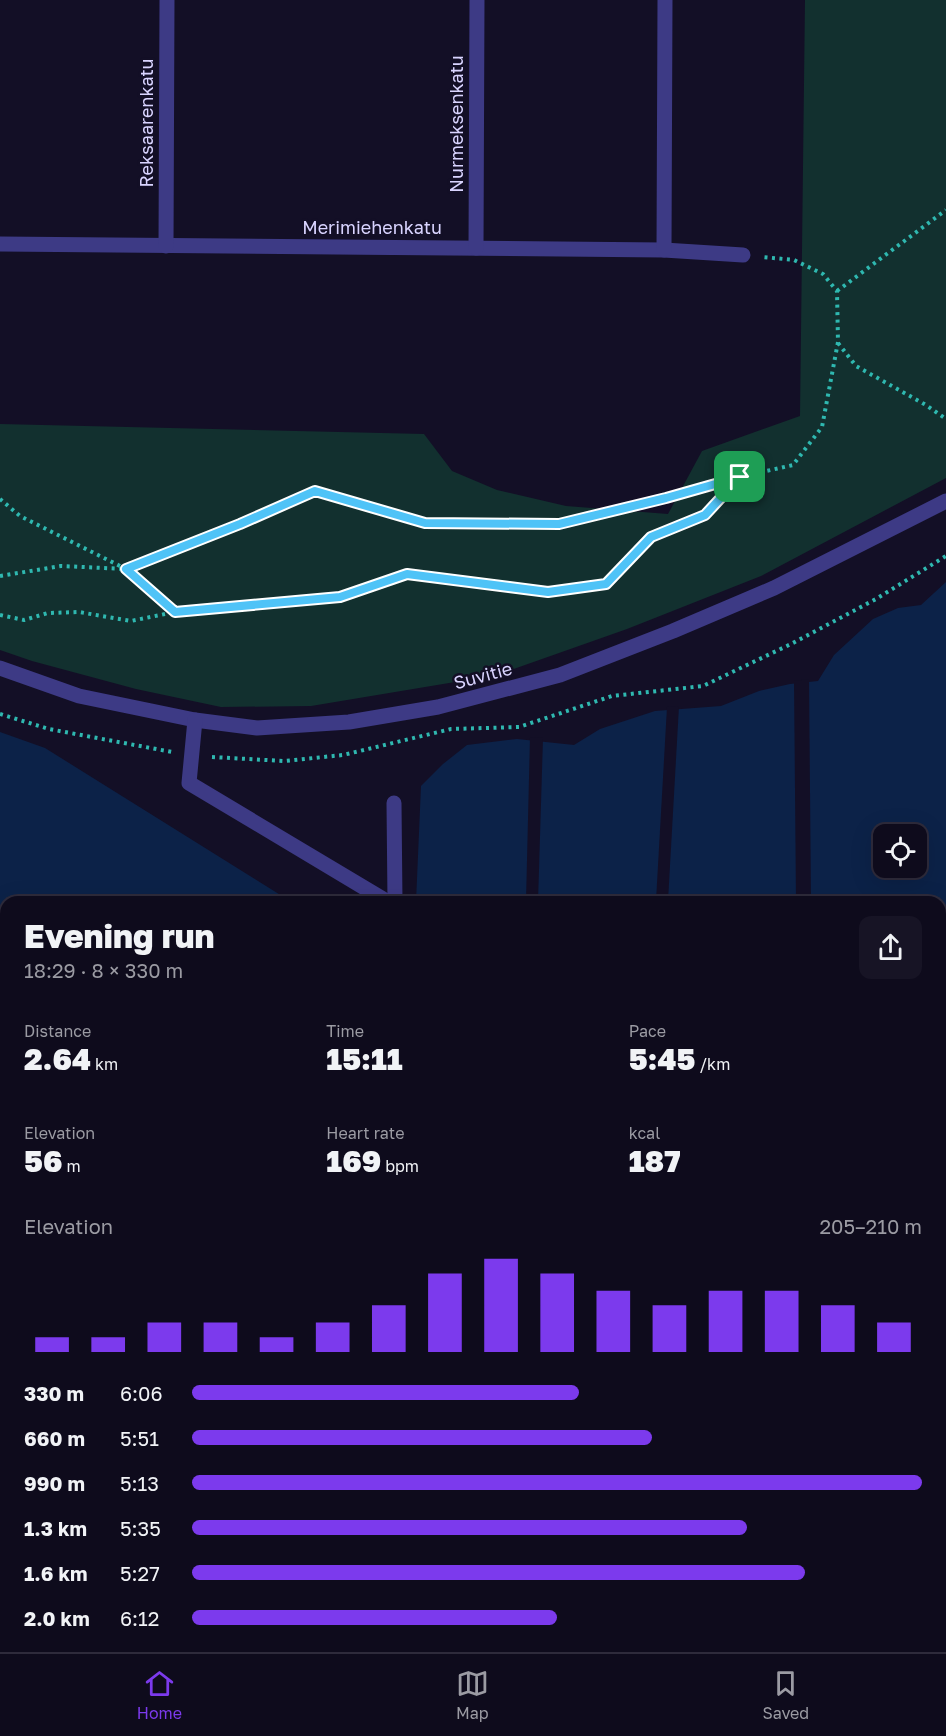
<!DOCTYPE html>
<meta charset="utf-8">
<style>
:root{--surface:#0e0b1c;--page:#171425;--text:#f1f3f6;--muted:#9b9ba3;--line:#2e2b3b;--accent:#7c3aed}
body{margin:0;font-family:"Golos Text",sans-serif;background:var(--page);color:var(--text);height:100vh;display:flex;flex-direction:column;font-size:22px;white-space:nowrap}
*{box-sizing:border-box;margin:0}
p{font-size:20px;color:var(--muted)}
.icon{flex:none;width:33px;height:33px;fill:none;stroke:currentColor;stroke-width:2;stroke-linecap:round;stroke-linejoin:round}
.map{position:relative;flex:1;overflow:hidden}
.drawer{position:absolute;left:0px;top:896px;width:946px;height:758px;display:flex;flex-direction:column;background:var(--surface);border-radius:18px 18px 0 0;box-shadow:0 6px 24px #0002,0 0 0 2px var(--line)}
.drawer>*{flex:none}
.buttons{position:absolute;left:873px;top:824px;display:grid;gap:12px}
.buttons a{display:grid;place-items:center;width:54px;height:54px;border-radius:12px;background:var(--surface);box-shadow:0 6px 24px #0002,0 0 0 2px var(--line);font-size:30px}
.pin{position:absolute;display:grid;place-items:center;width:51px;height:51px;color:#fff;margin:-26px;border-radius:12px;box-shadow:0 3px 9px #0006}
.round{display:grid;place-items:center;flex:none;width:63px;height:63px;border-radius:12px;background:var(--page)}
.summary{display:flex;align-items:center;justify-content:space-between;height:102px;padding:0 24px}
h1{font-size:33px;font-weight:800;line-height:45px}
.stats{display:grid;grid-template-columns:repeat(3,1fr);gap:9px;height:102px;padding:6px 24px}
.stats div{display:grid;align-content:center}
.stats b{font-size:30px;font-weight:800}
.stats small{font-size:16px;font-weight:400}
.stats p{font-size:16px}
.chart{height:168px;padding:12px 24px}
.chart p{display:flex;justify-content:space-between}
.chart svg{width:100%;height:108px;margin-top:6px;stroke:var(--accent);stroke-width:6}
ul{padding:0 24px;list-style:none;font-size:20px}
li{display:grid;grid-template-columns:96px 72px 1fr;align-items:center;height:45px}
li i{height:15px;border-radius:8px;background:var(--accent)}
.dock{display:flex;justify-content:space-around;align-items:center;height:84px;border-top:2px solid var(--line);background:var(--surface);font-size:16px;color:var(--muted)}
.dock a{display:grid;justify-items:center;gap:3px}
.dock .current{color:var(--accent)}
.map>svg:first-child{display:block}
.green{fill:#12302f}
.water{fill:#0c2248;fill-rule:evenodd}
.pier{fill:#130f26}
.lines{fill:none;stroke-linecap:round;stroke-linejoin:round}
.path{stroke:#2fb8b0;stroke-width:4;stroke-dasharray:3 4.5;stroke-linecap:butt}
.minor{stroke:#3d3a85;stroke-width:15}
.route-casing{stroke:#fff;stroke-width:12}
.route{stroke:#4fc3f7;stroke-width:8}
.labels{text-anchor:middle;stroke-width:5;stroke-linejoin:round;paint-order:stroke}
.street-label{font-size:18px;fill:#d9d4ff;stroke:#130f26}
</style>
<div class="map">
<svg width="946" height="1652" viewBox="0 0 946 1652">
<rect width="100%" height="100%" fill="#130f26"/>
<g class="green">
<polygon points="805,0 946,0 946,478 761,576 627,629 497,675 311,706 221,707 136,689 32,661 0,650 0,424 424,434 452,471 497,490 566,506 668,514 702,451 800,416"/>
<polygon points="6,1091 6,1161 1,1167 0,1099"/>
</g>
<g class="water">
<path d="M946 582V1652H894L886 1647H940V902H416L421 786 443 764 467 745 517 739 574 745 600 729 655 711 721 706 759 691 790 684 818 681 834 655 873 619 898 608 921 605ZM884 834H916V867H884Z"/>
<polygon points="0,732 45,748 290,901 6,902 6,936 0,932"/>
</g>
<g class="pier">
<polygon points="809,679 811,901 796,901 794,681"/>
<polygon points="679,706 668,901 656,901 667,707"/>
<polygon points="530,737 543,738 538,902 526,901"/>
<polygon points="946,1586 946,1625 941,1641 941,1602"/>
</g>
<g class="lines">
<g class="path">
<polyline points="837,291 946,210"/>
<polyline points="838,343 856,366 926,405 946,419"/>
<polyline points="0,499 20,516 126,569 174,612"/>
<polyline points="0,576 61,566 126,569 240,524 315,491 425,523 559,524 666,498 740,477 793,465 822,427 838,342 837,291 823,274 794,260 763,257"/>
<polyline points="0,615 24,620 48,613 79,612 131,621 175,612 340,597 407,574 548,593 606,584 651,537 705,515 739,478"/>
<polyline points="0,714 49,729 172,752"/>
<polyline points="212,757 284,761 343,755 451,729 519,727 612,696 703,686 791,644 876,599 946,556"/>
<polyline points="0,988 6,992"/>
<polyline points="797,1647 806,1652"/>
</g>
<g class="minor">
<polyline points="0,244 664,250 743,255"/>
<polyline points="166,246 167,0"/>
<polyline points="476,248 477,0"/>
<polyline points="664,250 665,0"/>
<polyline points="0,668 79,696 195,720 257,728 349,722 438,707 560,675 673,631 774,588 946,501"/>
<polyline points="195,720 189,783 388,902"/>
<polyline points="394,803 395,902"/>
<polyline points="0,1265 6,1270"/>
<polyline points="602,1647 611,1652"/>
<polyline points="12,1648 13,1647"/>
<polyline points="414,1652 417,1647"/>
</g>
</g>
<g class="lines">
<g class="route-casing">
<polygon id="route" points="740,477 705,515 651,537 606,584 548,592 407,574 340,597 175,612 126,569 240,524 315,491 425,523 559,524 666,498"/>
</g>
<use href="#route" class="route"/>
</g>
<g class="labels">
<g class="street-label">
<text transform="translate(147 123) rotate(-90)" y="6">Reksaarenkatu</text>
<text transform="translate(457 124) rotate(-90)" y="6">Nurmeksenkatu</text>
<text x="372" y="234">Merimiehenkatu</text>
<text transform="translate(483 676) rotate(-15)" y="6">Suvitie</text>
</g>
</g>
</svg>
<div class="buttons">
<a><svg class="icon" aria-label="locate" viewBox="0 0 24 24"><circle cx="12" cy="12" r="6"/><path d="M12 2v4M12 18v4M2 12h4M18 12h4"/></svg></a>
</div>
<div class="pin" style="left:740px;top:477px;background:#1e9e55"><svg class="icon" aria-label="arrive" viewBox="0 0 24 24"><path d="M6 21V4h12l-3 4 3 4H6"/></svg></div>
<section class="drawer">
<div class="summary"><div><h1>Evening run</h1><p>18:29 · 8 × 330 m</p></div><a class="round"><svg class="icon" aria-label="share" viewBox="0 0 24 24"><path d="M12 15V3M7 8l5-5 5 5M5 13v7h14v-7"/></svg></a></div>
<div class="stats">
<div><p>Distance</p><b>2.64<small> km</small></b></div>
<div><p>Time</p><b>15:11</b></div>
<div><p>Pace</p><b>5:45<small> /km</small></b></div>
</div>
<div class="stats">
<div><p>Elevation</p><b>56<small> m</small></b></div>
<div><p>Heart rate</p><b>169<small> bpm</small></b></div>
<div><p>kcal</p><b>187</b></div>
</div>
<div class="chart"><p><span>Elevation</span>205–210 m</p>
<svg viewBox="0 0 160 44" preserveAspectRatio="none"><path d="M5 44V38M15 44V38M25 44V32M35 44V32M45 44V38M55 44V32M65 44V25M75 44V12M85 44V6M95 44V12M105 44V19M115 44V25M125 44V19M135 44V19M145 44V25M155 44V32"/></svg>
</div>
<ul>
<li><b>330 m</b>6:06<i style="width:53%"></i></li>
<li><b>660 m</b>5:51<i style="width:63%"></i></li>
<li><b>990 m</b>5:13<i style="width:100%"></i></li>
<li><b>1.3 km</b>5:35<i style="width:76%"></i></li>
<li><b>1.6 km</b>5:27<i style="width:84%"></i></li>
<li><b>2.0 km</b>6:12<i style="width:50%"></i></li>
</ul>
</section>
</div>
<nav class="dock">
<a class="current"><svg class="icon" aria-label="home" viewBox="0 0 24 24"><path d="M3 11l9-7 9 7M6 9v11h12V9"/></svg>Home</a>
<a><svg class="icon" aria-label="map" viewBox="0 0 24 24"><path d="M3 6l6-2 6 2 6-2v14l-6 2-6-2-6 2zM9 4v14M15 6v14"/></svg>Map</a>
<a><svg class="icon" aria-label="saved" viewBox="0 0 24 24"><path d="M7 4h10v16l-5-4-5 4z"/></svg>Saved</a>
</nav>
